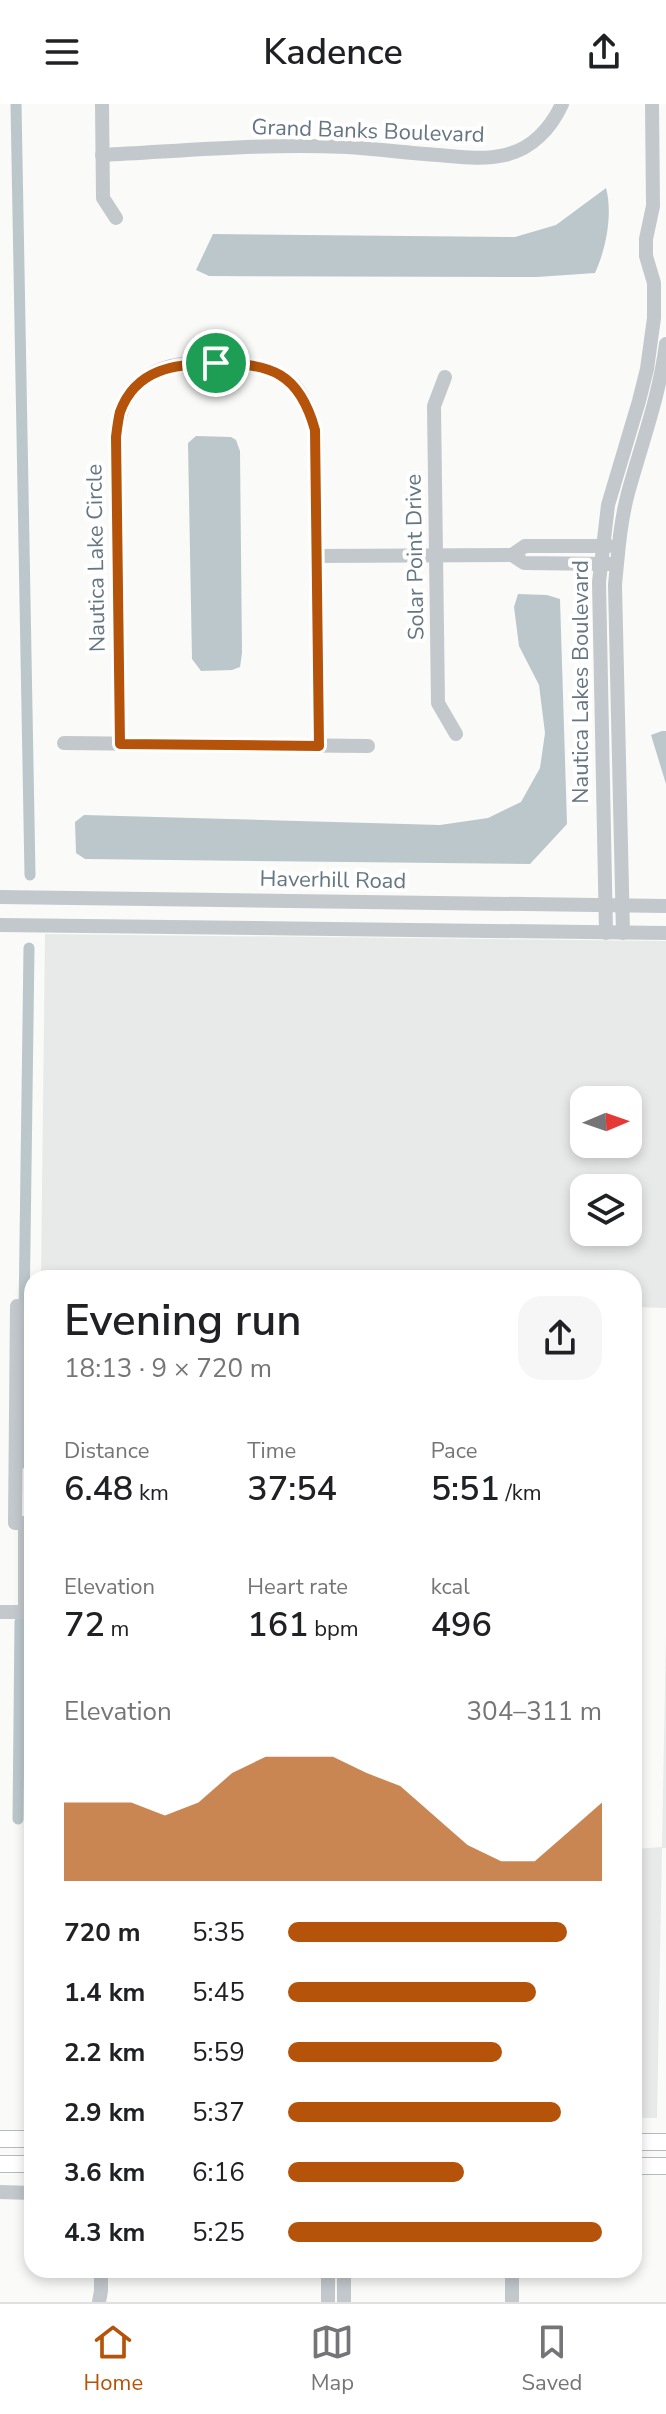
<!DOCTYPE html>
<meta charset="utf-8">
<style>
:root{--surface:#fff;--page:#f6f6f6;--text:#202124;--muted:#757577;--line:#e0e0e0;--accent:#b45309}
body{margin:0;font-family:"Nunito Sans",sans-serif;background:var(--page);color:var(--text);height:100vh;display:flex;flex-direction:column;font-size:30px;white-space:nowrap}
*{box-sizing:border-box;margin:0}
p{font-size:26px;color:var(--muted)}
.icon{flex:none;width:44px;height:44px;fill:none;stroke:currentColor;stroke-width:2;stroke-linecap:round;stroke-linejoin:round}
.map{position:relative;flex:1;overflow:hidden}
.sheet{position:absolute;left:24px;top:1166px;width:618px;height:1008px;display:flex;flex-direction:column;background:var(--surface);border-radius:24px;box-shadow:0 4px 12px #0003}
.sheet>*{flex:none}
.needle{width:52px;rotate:88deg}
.fabs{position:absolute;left:570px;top:982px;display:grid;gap:16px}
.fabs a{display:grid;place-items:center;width:72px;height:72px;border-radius:16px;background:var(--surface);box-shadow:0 4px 12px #0003;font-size:40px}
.pin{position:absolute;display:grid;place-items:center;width:68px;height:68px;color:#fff;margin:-34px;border:4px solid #fff;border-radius:50%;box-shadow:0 2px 8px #0007}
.round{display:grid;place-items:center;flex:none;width:84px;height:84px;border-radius:24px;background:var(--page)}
.headline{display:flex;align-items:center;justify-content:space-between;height:136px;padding:0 40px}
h1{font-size:44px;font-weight:600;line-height:60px}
.metrics{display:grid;grid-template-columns:repeat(3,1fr);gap:12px;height:136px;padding:8px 40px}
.metrics div{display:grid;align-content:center}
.metrics b{font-size:34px;font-weight:600}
.metrics small{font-size:22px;font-weight:400}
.metrics p{font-size:22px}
.chart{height:224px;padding:16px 40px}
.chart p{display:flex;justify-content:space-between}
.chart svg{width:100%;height:144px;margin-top:8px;fill:var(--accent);opacity:.7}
ul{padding:0 40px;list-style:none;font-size:26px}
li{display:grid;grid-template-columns:128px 96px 1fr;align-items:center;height:60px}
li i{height:20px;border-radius:10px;background:var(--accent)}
header{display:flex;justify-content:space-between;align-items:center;height:104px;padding:0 40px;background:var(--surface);font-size:36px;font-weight:600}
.tab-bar{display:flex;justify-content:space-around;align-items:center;height:112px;border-top:2px solid var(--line);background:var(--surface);font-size:22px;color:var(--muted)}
.tab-bar a{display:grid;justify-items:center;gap:4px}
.tab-bar .on{color:var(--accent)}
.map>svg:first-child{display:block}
.built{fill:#e8e9e9;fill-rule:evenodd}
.water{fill:#bbc7cb}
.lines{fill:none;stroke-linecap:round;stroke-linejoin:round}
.canal{stroke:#bbc7cb;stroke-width:11}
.major-casing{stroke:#b5babe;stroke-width:18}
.minor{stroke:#c3c8cc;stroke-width:14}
.major{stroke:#fff;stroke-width:16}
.route-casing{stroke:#fff;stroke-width:16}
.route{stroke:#b45309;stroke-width:10}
.labels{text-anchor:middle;stroke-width:8;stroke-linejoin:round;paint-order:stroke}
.street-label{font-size:22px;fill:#657683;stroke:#fff}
</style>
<header><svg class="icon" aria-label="menu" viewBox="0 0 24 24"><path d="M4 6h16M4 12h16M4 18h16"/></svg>Kadence<svg class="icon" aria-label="share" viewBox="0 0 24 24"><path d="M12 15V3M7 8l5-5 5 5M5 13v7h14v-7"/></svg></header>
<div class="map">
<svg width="666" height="2198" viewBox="0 0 666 2198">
<rect width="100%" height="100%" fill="#fafaf8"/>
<g class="built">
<path d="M45 830 666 837V1204L634 1203V1174H41ZM584 996H628V1040H584ZM584 1084H628V1128H584Z"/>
<polygon points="666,1530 666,1744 662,1744 657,2014 634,2014 634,1745 662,1743"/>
</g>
<g class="water">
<path d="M606 84C613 110 606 145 595 169L537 173 209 172 196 166 213 130 515 133 556 121Z"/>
<polygon points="196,332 231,333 236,336 240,347 242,549 240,563 232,566 201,567 192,555 188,339"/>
<polygon points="518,490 547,491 560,495 567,720 530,760 85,755 76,749 75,718 84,711 440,721 488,714 521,698 540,664 545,629 539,581 519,542 514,503"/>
<polygon points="662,627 666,627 666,680 651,631"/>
</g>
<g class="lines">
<g class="canal">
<polyline points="16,0 30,771"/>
<polyline points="22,1359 29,844"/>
<polyline points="18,1715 20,1518"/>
</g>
<g class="major-casing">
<g id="major">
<polyline points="0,2035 32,2035"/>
<polyline points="634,2038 666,2038"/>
<polyline points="0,2060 32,2060"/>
<polyline points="634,2062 666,2062"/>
</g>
</g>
<g class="minor">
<polyline points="102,0 103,94 116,114"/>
<path d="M102 51C183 47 265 39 347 43 377 45 408 49 438 51 461 53 483 56 505 51 532 45 551 24 562 0"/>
<polyline points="445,273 434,302 438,599 456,630"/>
<polyline points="512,451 525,442 609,442"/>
<polyline points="316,452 512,451 524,459 610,460"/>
<polyline points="64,639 368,642"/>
<path d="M120 640 116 333C119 315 122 296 137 282 142 277 150 270 157 267 190 252 267 254 294 281 306 294 310 310 315 326L319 642"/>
<polyline points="0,793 666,802"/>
<polyline points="0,821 666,829"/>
<polyline points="606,829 599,478 608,401 639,297 647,265 654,214 654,179 646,152 646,135 653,102 652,0"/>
<path d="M623 829 615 481C618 450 620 419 628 389 642 338 659 294 666 240"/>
<polyline points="17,1202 15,1417 15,1419 32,1419"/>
<polyline points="0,1508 25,1508 25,1419"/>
<polyline points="0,2088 32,2089"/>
<polyline points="328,2166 328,2198"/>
<polyline points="99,2198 101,2187 101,2166"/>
<polyline points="344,2198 344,2166"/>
<polyline points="512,2198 512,2166"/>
</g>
<use href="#major" class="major"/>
</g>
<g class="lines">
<g class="route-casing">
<path id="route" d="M216 259C271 260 299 268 315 326L319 642 120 640 116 333C117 325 118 316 120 308 136 264 176 260 216 259Z"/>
</g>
<use href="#route" class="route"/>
</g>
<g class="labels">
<g class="street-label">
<text transform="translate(368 26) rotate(2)" y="8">Grand Banks Boulevard</text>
<text transform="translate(414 453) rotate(-91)" y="8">Solar Point Drive</text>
<text transform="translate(95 454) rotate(-91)" y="8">Nautica Lake Circle</text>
<text transform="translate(580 578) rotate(-90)" y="8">Nautica Lakes Boulevard</text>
<text transform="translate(333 775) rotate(1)" y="8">Haverhill Road</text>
</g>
</g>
</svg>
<div class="fabs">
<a><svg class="needle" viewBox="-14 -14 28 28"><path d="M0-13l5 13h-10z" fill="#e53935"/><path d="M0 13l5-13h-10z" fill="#757577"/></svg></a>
<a><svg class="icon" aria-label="layers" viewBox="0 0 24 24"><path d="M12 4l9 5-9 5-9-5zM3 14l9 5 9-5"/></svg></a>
</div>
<div class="pin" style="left:216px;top:259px;background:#1e9e55"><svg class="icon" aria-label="arrive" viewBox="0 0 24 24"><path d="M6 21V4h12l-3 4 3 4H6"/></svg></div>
<section class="sheet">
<div class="headline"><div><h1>Evening run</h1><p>18:13 · 9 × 720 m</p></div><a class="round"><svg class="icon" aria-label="share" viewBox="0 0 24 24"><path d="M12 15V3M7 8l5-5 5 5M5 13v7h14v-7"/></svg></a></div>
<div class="metrics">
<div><p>Distance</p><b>6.48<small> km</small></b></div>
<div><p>Time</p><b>37:54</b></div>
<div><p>Pace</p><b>5:51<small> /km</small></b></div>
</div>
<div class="metrics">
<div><p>Elevation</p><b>72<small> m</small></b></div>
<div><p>Heart rate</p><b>161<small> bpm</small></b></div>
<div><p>kcal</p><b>496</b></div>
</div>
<div class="chart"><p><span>Elevation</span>304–311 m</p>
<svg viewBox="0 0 160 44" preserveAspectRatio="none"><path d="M0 44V20L10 20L20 20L30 24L40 20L50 11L60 6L70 6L80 6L90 11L100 15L110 24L120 33L130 38L140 38L150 29L160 20V44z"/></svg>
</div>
<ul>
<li><b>720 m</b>5:35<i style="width:89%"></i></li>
<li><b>1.4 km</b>5:45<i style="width:79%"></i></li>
<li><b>2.2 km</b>5:59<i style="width:68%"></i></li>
<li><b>2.9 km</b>5:37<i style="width:87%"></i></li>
<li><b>3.6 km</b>6:16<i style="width:56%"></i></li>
<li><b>4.3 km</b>5:25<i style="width:100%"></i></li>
</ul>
</section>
</div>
<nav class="tab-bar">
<a class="on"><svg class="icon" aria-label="home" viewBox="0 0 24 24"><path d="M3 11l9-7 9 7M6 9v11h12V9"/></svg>Home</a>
<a><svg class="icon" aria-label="map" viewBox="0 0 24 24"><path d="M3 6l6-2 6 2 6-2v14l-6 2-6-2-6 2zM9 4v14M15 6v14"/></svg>Map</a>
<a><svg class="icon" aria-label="saved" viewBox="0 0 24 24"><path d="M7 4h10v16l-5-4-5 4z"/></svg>Saved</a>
</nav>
